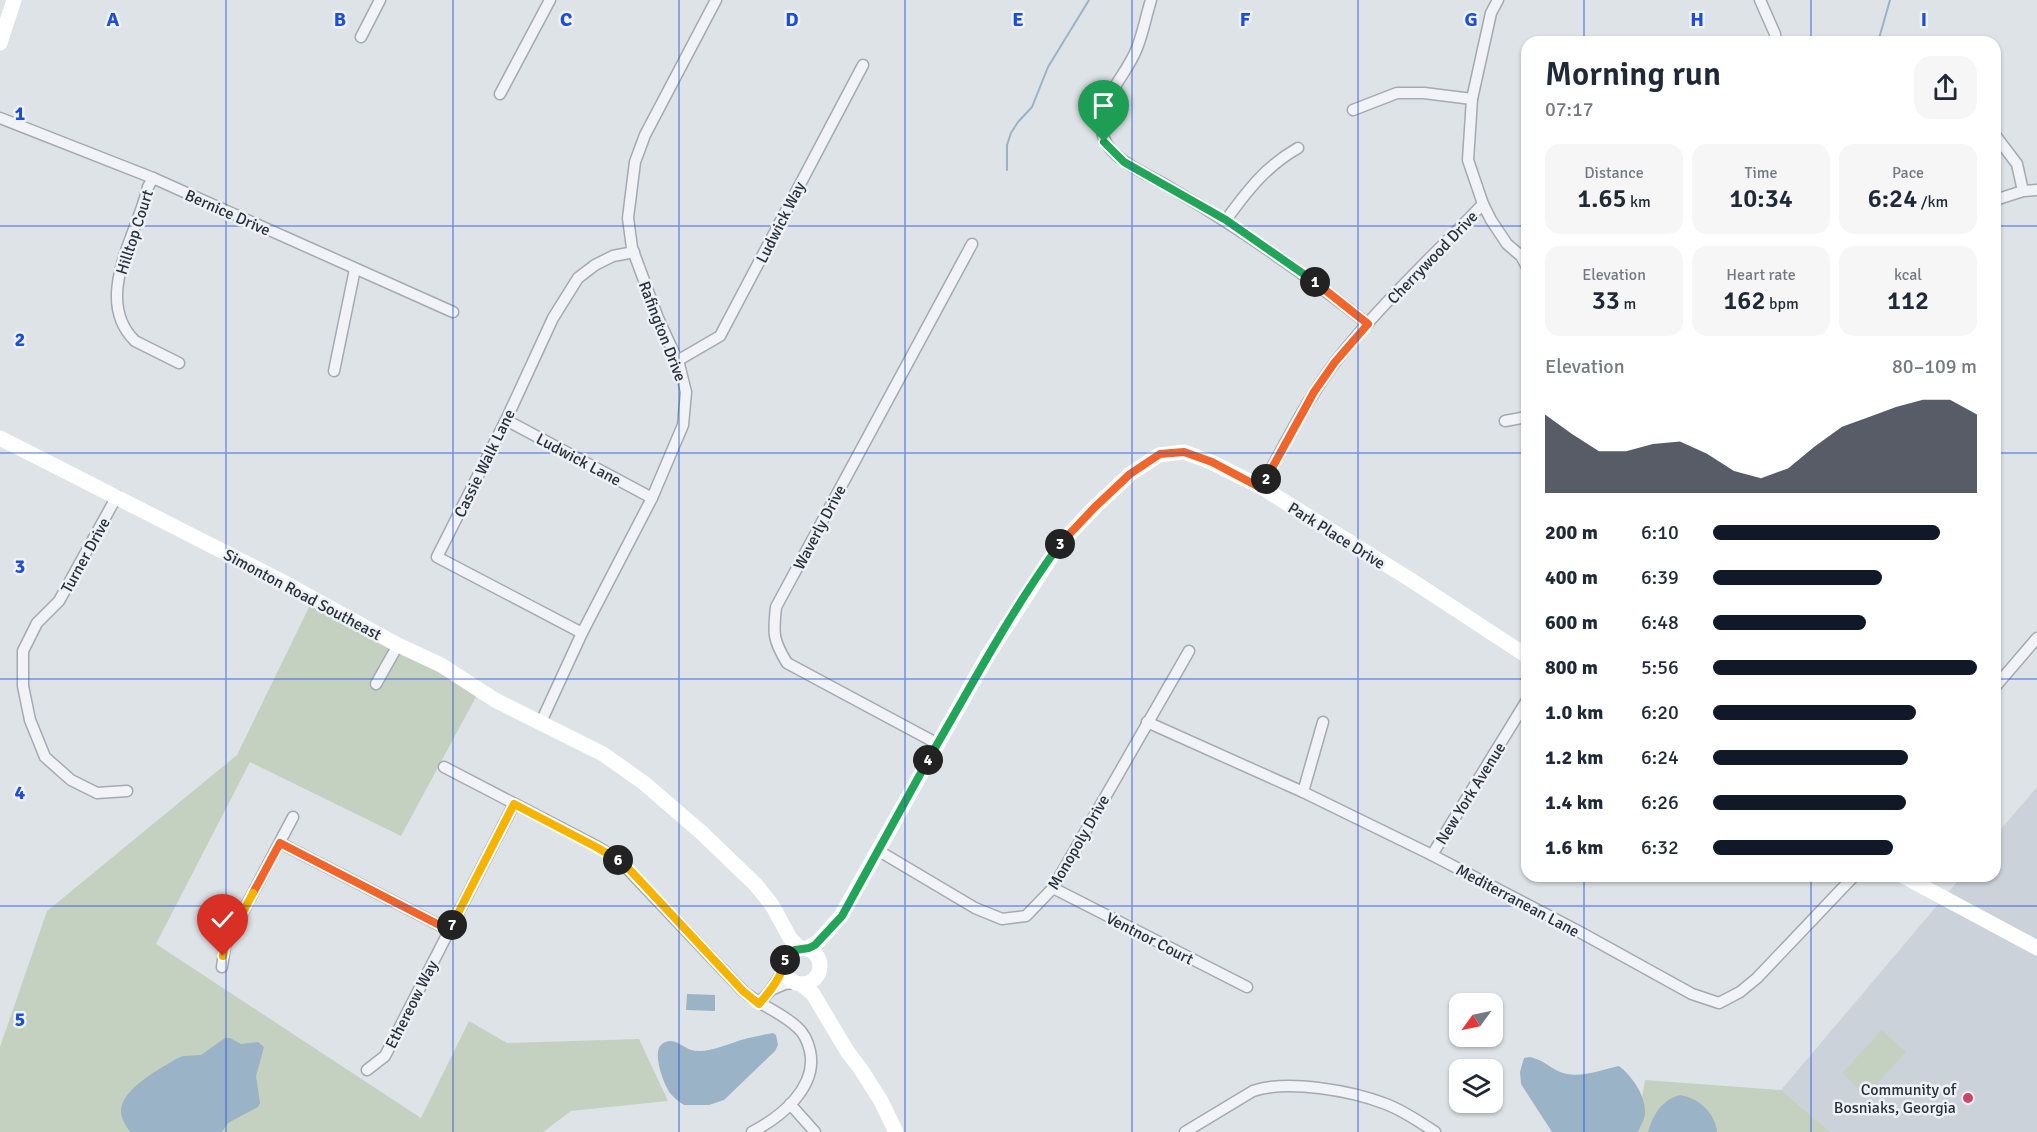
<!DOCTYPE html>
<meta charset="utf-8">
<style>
:root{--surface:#fff;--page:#f6f6f7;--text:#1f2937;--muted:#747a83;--accent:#111827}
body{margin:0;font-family:Signika,sans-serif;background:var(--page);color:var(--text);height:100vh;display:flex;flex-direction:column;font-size:22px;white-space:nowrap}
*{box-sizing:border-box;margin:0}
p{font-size:20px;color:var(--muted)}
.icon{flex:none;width:33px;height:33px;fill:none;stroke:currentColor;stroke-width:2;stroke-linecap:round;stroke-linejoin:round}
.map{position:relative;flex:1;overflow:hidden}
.details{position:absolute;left:1521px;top:36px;width:480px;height:846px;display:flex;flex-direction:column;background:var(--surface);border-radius:18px;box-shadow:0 2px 4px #0004}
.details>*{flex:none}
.needle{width:39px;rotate:237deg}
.buttons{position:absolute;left:1449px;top:993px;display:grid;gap:12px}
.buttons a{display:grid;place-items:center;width:54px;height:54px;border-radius:12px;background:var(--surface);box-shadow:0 2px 4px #0004;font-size:30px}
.pin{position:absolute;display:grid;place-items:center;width:51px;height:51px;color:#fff;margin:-62px -26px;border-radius:50% 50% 50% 0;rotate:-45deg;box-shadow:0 0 6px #0007}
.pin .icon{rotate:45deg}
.km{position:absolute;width:30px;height:30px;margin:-15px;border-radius:50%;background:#222;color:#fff;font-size:16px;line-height:30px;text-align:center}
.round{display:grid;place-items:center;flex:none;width:63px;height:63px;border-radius:18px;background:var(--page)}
.summary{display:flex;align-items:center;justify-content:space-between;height:102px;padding:0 24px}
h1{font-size:33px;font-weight:600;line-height:45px}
.stats{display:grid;grid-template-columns:repeat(3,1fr);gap:9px;height:102px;padding:6px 24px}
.stats div{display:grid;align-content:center;border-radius:15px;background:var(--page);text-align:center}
.stats b{font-size:26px;font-weight:600}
.stats small{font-size:16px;font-weight:400}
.stats p{font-size:16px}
.chart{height:168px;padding:12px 24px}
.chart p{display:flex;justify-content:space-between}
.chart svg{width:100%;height:108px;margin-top:6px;fill:var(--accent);opacity:.7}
ul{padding:0 24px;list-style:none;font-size:20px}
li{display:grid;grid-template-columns:96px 72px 1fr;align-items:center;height:45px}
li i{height:15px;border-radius:8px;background:var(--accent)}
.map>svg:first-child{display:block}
.built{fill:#ccd2d9}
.green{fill:#c5d1c0}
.water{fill:#9ab3c6}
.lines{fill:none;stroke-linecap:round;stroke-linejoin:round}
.stream{stroke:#9ab3c6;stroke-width:2}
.street-casing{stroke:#a4aab1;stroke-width:13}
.street{stroke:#f1f3f6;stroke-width:10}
.secondary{stroke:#fff;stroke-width:15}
.split-1-casing{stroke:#fff;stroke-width:12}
.split-2-casing{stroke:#fff;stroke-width:12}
.split-3-casing{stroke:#fff;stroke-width:12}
.split-4-casing{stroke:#fff;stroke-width:12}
.split-5-casing{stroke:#fff;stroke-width:12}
.split-6-casing{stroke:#fff;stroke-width:12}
.split-7-casing{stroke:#fff;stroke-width:12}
.split-8-casing{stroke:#fff;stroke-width:12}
.split-9-casing{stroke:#fff;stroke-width:12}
.split-1{stroke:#22a559;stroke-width:8}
.split-2{stroke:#f0652b;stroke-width:8}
.split-3{stroke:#f0652b;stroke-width:8}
.split-4{stroke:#22a559;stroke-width:8}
.split-5{stroke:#22a559;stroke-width:8}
.split-6{stroke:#f5b400;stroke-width:8}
.split-7{stroke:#f5b400;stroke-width:8}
.split-8{stroke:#f0652b;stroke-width:8}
.split-9{stroke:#f5b400;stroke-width:8}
.grid{fill:none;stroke:#1d4ed8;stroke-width:1.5;stroke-opacity:0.55}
.poi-dot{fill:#c94765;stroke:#eef1f5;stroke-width:2}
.labels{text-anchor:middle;stroke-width:5;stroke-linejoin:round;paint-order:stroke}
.street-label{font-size:16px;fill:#28323e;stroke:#eef1f5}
.poi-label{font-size:16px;fill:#28323e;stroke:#eef1f5;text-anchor:end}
.grid-label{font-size:20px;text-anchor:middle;font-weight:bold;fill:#1d4ed8;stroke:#eef1f5;stroke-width:5;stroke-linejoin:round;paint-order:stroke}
</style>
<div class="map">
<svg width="2037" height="1132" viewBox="0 0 2037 1132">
<rect width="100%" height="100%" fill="#dee3e7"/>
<polygon class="built" points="2037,787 2037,1132 1831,1132 1781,1090 1962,876 1995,876 1995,836"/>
<g class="green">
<polygon points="311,603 447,674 477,695 401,836 250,762 156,944 421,1118 469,1021 507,1043 639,1039 668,1101 571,1111 543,1132 0,1132 0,1047 47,911 237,755"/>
<polygon points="1882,1030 1906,1052 1866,1096 1842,1073"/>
<polygon points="1645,1080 1781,1090 1831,1132 1636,1132"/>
</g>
<g class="water">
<polygon points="687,994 715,995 715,1011 686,1010"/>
<path d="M773 1033 776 1035 778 1045 775 1051 724 1100 709 1105H684C679 1102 674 1098 670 1093 664 1085 652 1053 661 1045 672 1035 682 1047 691 1050 707 1054 725 1045 741 1040 751 1037 762 1035 773 1033Z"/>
<path d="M225 1038H230L241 1044 258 1042 264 1047 256 1076 260 1103 258 1107 228 1123 222 1132H130C126 1126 120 1117 121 1110 123 1088 158 1070 176 1059L183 1056 201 1055Z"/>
<path d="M1530 1057C1542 1060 1547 1065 1556 1070 1576 1081 1599 1070 1619 1066 1632 1076 1646 1096 1645 1113 1645 1119 1640 1126 1638 1132H1552L1521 1084 1520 1072 1524 1058Z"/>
<path d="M1680 1095C1699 1098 1715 1113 1717 1132H1648C1653 1114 1662 1100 1680 1095Z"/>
</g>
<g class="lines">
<g class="stream">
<polyline points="1878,42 1890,0"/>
<polyline points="1007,170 1007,145 1011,133 1018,122 1032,107 1048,67 1089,0"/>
</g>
<g class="street-casing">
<g id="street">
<path d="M1151 0C1146 16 1143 33 1137 48 1126 77 1099 97 1102 130 1104 158 1148 174 1169 187 1239 228 1304 273 1368 324"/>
<polyline points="1498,0 1491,13 1472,99 1468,160 1483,204 1491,220 1507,244 1521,256 1527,267"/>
<polyline points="1760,0 1775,34 1776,42"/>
<polyline points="361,37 380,0"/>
<polyline points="500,94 550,0"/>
<polyline points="1353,110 1397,93 1424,93 1472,99"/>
<polyline points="0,118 153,178 453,312"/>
<polyline points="1995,135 2017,164 2023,191"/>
<path d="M153 178 148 187C138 233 92 299 135 341L179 363"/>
<polyline points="1995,200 2023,191 2037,190"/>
<path d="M1226 220C1247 191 1266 166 1298 148"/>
<polyline points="677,361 720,336 863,65"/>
<polyline points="334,371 355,269"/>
<polyline points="506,420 652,498"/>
<polyline points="1505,421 1527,417"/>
<path d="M1261 487C1285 445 1306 400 1336 361 1378 307 1434 255 1483 204"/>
<polyline points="117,496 59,601 37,623 23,651 23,686 30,720 45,757 71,780 97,793 127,791"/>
<polyline points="582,633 437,557 506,420 553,318 578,278 595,265 613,256 634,252"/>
<polyline points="376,684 398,645"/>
<polyline points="1995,687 2037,638"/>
<polyline points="541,722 582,633 652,498 683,425 686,392 679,364 658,318 632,248 628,218 635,162 645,135 716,0"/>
<polyline points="1147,722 1303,792 1432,855 1578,931 1692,994 1719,1003 1740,992 1757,978 1854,876"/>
<path d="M938 744 787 663C773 640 773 634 776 607L972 244"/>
<path d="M444 767 598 847 620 861 743 991C759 1005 781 1012 797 1027 804 1033 808 1042 810 1051 818 1087 781 1117 752 1132"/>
<polyline points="1303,792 1323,722"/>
<polyline points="280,843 449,930"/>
<polyline points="879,851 975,908 1002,919 1026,916 1053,888 1189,651"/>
<polyline points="1432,855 1527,700"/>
<polyline points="1053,888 1247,987"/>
<polyline points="222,967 225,946 293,817"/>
<polyline points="771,990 785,984 795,983"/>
<polyline points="759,1003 771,990 784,969"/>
<polyline points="367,1070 385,1056 514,804"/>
<polyline points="790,1104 815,1132"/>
<path d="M1185 1132 1253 1091C1288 1079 1352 1091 1386 1104 1404 1111 1420 1122 1435 1132"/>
</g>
</g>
<use href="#street" class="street"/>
<g class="secondary">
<polyline points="0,43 14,0"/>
<polyline points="0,438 285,583 396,644 441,665 495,700 603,754 644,783 702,833 756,885 772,905 790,938 800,949"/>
<polyline points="1903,876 2037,948"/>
<circle cx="802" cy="966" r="18"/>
<polyline points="806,949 818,942 841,916 988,655 1059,545 1094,508 1130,474 1159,455 1184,452 1211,462 1261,487 1411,580 1527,656"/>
<polyline points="801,984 813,994 847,1051 860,1068 881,1101 896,1132"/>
</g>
</g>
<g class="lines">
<g class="split-1-casing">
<polyline id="split-1" points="1104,142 1124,162 1226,220 1315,282"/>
</g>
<g class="split-2-casing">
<polyline id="split-2" points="1266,479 1314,392 1335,362 1368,324 1315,282"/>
</g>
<g class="split-3-casing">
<polyline id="split-3" points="1060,544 1094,508 1130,474 1160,454 1184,452 1212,462 1261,488 1266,479"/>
</g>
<g class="split-4-casing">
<path id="split-4" d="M928 760C971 687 1010 612 1060 544"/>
</g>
<g class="split-5-casing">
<polyline id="split-5" points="785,960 790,953 795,950 809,948 815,945 842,916 928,760"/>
</g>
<g class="split-6-casing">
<path id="split-6" d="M618 860 630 870 743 991 759 1004C770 991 782 977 785 960"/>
</g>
<g class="split-7-casing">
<polyline id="split-7" points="452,925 514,804 598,848 618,860"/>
</g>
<g class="split-8-casing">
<polyline id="split-8" points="253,893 280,843 449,930 452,925"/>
</g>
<g class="split-9-casing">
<polyline id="split-9" points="223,956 225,946 253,893"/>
</g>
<use href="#split-1" class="split-1"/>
<use href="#split-2" class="split-2"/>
<use href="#split-3" class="split-3"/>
<use href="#split-4" class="split-4"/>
<use href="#split-5" class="split-5"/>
<use href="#split-6" class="split-6"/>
<use href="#split-7" class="split-7"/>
<use href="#split-8" class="split-8"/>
<use href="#split-9" class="split-9"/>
</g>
<path class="grid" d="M226 0V1132M453 0V1132M679 0V1132M905 0V1132M1132 0V1132M1358 0V1132M1584 0V42M1811 0V42M0 226H1527M1995 226H2037M0 453H1527M1995 453H2037M0 679H1527M1995 679H2037M1584 876V1132M1811 876V1132M0 906H2037"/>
<circle class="poi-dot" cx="1968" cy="1098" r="6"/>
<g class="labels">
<g class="street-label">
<text transform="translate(228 212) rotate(24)" y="6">Bernice Drive</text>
<text transform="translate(780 222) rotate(-63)" y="6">Ludwick Way</text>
<text transform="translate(134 232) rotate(-72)" y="6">Hilltop Court</text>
<text transform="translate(1432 257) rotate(-46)" y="6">Cherrywood Drive</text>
<text transform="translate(663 331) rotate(69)" y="6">Rafington Drive</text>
<text transform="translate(579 459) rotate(28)" y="6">Ludwick Lane</text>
<text transform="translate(484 463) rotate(-64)" y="6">Cassie Walk Lane</text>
<text transform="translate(819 527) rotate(-62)" y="6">Waverly Drive</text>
<text transform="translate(1337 535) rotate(32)" y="6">Park Place Drive</text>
<text transform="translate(85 555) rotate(-61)" y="6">Turner Drive</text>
<text transform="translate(303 594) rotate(28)" y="6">Simonton Road Southeast</text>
<text transform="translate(1470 793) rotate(-58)" y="6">New York Avenue</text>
<text transform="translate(1078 842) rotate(-60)" y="6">Monopoly Drive</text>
<text transform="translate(1518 900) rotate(28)" y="6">Mediterranean Lane</text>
<text transform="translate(1150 938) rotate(27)" y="6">Ventnor Court</text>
<text transform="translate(411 1004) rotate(-63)" y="6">Ethereow Way</text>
</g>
<g class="poi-label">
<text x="1956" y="1095">Community of<tspan x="1956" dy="18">Bosniaks, Georgia</tspan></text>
</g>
</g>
<g class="grid-label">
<text x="113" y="26">A</text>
<text x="340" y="26">B</text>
<text x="566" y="26">C</text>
<text x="792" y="26">D</text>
<text x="1018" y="26">E</text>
<text x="1245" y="26">F</text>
<text x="1471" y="26">G</text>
<text x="1697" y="26">H</text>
<text x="1924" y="26">I</text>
<text x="20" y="120">1</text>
<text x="20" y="346">2</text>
<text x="20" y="573">3</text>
<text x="20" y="799">4</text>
<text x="20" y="1026">5</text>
</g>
</svg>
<div class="buttons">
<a><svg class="needle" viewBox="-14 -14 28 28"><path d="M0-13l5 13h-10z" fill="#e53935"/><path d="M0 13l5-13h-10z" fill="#747a83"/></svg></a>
<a><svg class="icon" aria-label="layers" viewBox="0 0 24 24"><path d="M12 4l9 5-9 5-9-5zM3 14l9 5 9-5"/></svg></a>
</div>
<div class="pin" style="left:1104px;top:142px;background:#1e9e55"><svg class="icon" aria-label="arrive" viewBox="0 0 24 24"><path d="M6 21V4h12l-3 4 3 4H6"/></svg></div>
<div class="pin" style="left:223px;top:956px;background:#d93025"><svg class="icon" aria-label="check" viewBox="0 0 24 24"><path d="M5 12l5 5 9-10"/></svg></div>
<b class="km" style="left:1315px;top:282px">1</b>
<b class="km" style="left:1266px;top:479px">2</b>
<b class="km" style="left:1060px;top:544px">3</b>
<b class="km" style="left:928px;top:760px">4</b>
<b class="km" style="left:785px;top:960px">5</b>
<b class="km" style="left:618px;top:860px">6</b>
<b class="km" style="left:452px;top:925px">7</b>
<section class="details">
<div class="summary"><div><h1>Morning run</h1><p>07:17</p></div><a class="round"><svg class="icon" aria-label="share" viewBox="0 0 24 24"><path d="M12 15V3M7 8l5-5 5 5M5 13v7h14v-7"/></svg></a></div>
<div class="stats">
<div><p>Distance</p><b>1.65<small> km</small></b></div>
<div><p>Time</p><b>10:34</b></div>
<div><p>Pace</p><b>6:24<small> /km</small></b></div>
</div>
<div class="stats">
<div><p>Elevation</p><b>33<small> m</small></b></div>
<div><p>Heart rate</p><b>162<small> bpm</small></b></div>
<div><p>kcal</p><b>112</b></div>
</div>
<div class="chart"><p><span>Elevation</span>80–109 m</p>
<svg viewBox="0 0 160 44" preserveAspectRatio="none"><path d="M0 44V12L10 20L20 27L30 27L40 24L50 23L60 28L70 35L80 38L90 34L100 25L110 17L120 13L130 9L140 6L150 6L160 12V44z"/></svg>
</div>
<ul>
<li><b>200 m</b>6:10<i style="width:86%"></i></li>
<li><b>400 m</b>6:39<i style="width:64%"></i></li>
<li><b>600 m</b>6:48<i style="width:58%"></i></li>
<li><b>800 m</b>5:56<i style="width:100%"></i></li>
<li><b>1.0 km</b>6:20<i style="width:77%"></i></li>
<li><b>1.2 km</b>6:24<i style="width:74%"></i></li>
<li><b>1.4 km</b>6:26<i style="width:73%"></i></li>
<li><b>1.6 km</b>6:32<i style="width:68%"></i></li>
</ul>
</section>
</div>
